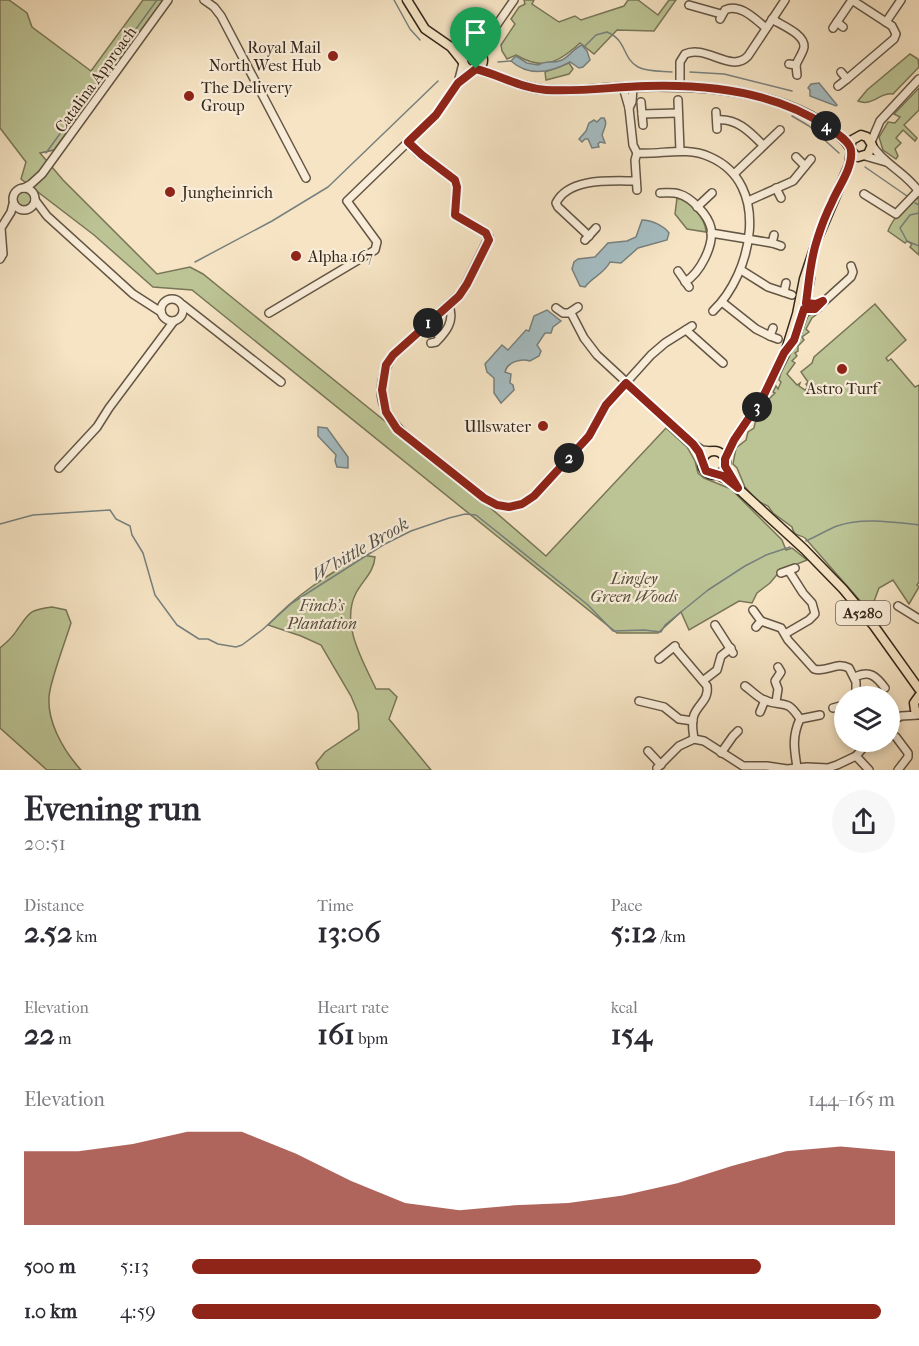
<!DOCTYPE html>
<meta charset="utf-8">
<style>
:root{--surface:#fff;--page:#f7f7f7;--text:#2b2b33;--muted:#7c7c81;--accent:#8f2418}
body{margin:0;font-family:"IM FELL French Canon",serif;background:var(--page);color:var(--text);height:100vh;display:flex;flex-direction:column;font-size:22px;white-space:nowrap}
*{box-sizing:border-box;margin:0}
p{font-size:20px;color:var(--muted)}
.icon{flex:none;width:33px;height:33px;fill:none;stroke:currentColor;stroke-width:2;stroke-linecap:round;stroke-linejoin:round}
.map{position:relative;height:770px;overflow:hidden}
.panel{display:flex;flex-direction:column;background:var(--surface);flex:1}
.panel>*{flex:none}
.tools{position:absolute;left:834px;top:686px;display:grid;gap:12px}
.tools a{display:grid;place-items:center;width:66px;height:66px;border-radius:50%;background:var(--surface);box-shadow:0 3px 9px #0003;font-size:30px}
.pin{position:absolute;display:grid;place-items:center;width:51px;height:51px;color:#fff;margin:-62px -26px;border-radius:50% 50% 50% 0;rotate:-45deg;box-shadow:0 0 6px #0007}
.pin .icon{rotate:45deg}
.km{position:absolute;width:30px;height:30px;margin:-15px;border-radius:50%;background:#222;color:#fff;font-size:16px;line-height:30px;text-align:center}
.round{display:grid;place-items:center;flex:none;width:63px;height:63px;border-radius:32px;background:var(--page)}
.summary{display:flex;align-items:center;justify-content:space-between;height:102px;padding:0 24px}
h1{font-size:33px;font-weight:700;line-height:45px}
.metrics{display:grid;grid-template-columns:repeat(3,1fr);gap:9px;height:102px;padding:6px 24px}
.metrics div{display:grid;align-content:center}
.metrics b{font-size:30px;font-weight:700}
.metrics small{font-size:16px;font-weight:400}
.metrics p{font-size:16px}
.chart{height:168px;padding:12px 24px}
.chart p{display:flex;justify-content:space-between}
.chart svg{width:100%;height:108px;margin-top:6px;fill:var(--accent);opacity:.7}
ul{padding:0 24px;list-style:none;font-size:20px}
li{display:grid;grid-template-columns:96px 72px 1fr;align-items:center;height:45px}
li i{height:15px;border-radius:8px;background:var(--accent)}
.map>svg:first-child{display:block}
.green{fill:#bcc495;stroke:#787658;stroke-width:1.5}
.water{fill:#a4bbc0;stroke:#77807e;stroke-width:1.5}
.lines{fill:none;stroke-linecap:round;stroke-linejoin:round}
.stream{stroke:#77807e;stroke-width:1.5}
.minor-casing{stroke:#645645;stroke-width:10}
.major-casing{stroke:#34271b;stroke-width:11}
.minor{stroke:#f9edd9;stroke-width:7}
.major{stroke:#f6e4c4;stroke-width:8}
.route-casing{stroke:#fff;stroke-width:12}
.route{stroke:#8f2418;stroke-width:8}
.poi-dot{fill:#8f2418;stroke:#f9edd9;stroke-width:2}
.labels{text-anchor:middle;stroke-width:4.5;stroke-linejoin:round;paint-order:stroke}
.shield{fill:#f9edd9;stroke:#6f6254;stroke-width:1.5}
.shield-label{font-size:15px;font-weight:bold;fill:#34271b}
.poi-label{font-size:16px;fill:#34271b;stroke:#f9edd9;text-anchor:start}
.street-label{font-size:16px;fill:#34271b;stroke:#f9edd9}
.park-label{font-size:16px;font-style:italic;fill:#564e3a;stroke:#f9edd9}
.water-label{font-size:18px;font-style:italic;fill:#56534d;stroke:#f9edd9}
</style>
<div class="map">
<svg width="919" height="770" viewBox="0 0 919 770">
<rect width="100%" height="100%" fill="#f6e4c4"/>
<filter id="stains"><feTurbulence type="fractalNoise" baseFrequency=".00333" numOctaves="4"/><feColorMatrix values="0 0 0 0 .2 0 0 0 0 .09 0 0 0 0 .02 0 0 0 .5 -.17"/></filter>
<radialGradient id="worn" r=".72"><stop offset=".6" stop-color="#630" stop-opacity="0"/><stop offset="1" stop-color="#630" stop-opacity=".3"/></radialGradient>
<g class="green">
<polygon points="0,0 9,0 27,13 32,27 91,71 143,0 163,0 54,150 40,153 63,180 157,274 190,267 203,274 464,485 546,556 666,428 687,447 695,461 698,473 704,478 731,489 782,540 786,550 792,548 807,560 780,571 770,583 757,593 752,603 739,601 689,630 681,612 658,633 617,633 192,290 153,287 94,235 21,179 26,162 0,128"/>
<path d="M524 0H534L532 4 559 22 575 16 581 20 624 6 628 0H638L658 15 669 0H676L654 31 617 30 594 54 580 43C558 63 543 71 516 55L507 59 502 51 501 45 515 24 511 19 519 7 525 4Z"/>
<path d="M910 54 918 59 919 67 893 94C880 92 872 107 858 101L867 90Z"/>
<polygon points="569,63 573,69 569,74 546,80 545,72"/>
<polygon points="919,88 919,110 904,125 917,138 915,141 903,130 896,138 901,143 895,149 898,156 896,159 883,150 879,137 888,122 895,123 900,117 894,114"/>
<circle cx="24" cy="199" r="9"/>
<path d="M677 198C690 201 706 219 706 232L687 229 675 214Z"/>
<path d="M919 198V255L910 247 912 244 907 241 905 243 888 231C892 220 908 200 919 198Z"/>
<path d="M875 304 906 340 886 358 888 361 891 359 915 387 919 385V582L917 585 919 587 909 604 893 580 879 588 870 612 805 538C799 534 794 537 792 527L773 513 768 506 757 501 745 487 737 468 733 464 736 448 746 440 748 432 754 428 755 423 769 405 768 400 775 393 773 392 776 386 778 389 781 382 779 380 781 373 796 343 807 317 819 309 821 311 812 318 806 329 809 332 802 337 804 340 798 346V351L795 353 797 356 792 361 795 363 787 374 797 385 800 383 799 386 805 390 808 387 806 384 808 382 801 372 812 363 814 357Z"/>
<path d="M362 555 375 557C374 572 363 580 356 593 340 624 363 661 376 689H389L397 697 389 719 431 770H319L316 763 325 752 359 729 358 713 351 696 321 645 301 636 268 625C297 594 326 576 362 555Z"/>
<path d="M52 607 66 610 71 623C64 645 55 668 50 690 44 718 63 750 81 770H47L0 728V648C6 643 13 637 17 630 30 612 29 610 52 607Z"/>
</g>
<g class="water">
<path d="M582 45 587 51 590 60 583 67 579 68 570 62C550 73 529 77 511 61L516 56 527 63 538 65C546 60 554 64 562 60 570 56 574 48 582 45Z"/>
<polygon points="819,83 837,105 836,106 810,96 810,90 808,88 811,84"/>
<path d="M601 118H604C608 124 604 128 602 135L605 143 600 142 598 144 599 147 592 148 588 139H585L582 142 579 139 586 131 589 123 594 120 597 122Z"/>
<path d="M642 220C652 220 664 226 669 233L667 240 638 248 621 263 610 262C605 273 592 277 585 287L580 286 572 269 574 262 578 259 595 257 608 243 627 241 636 237Z"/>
<path d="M547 310 561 321 553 327 551 333H545L537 345 541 351 539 356 530 361C521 358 507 362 505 372L511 374 510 383 513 385 514 390 501 403 494 393V378L487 372 485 364 502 345 508 350 526 330 529 331 534 316Z"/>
<polygon points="318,427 327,428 348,457 348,468 337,467 335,461 336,455 318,436"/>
</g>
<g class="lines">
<g class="stream">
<polyline points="394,0 410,29 420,40"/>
<polyline points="464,32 476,39"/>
<path d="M585 46 596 35 607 32C627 40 622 58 638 67 648 72 661 71 672 72"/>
<polyline points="498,62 511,61"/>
<polyline points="690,72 724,74 792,91"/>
<polyline points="792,116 809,126 839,153"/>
<polyline points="46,153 157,0"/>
<polyline points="865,167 907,196"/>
<polyline points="915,203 919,205"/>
<polyline points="919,213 910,215 900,228 907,241 919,246"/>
<polyline points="195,262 272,221 328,187 438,81"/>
<polyline points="0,524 33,515 110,510 116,519 130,526 132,535 143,553 155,595 177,625 199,639 208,639 218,644 236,647 242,645 262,630 292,603 383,545 411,531 449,518 465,514 476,515 588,605 613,631 644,630 661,632 665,625 708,590 745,566 766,555 790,547"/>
<path d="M806 541C817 536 827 530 837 526 862 517 893 522 919 525"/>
</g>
<g class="minor-casing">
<g id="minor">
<polyline points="204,0 214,7 221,16 306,178"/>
<polyline points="689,5 721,14"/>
<path d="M720 19 725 10C740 3 755 19 766 28"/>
<path d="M772 19C781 25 805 34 804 47 803 53 798 59 796 65"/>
<polyline points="837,22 852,0"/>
<polyline points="886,22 901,0"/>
<polyline points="833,28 837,22 843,27"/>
<polyline points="474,50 485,41"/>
<polyline points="481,54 487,39 514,0"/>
<polyline points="789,64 796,65 797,75"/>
<polyline points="847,79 894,39 896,34 892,26 852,0"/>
<polyline points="458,83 475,69"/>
<path d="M680 86V62L685 54C706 44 731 74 748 56L785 0"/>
<polyline points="838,86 847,79 841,72"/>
<path d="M623 87 629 108 633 145 637 153C661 155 686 146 710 157 772 184 752 274 713 311"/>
<polyline points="678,100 680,151"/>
<polyline points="641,102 642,114 678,113"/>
<polyline points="629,108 632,102 633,87"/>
<polyline points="716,112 717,129"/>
<polyline points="642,114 643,125"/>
<path d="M717 120C737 118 750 132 763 145"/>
<path d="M408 142 418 153 455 180C459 192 452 206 457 217L481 230 489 237 462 292 393 355C362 405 397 429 433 458 450 471 466 485 484 498L497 505 509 507 522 504 534 496 589 436 606 405 651 355 665 343 692 326"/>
<polyline points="871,142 880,121 919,79"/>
<path d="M872 145C883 164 907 173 919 192"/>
<polyline points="865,156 886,162"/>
<polyline points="796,157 805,166"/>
<polyline points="734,174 780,130"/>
<circle cx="24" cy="199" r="11"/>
<polyline points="24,188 31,184 42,174 168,0"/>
<polyline points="776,188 781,198"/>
<polyline points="637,190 635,160 637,153"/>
<path d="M660 193C667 193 673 192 679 194 691 197 708 215 711 228 714 246 700 273 685 282"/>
<polyline points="864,194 896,214 918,191"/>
<polyline points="35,200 47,216 133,294 161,312"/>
<polyline points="748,201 793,181 811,159"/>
<polyline points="697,207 712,193"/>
<polyline points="711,233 772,243 774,235"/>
<path d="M589 236 558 207 556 203C569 177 612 181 636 181"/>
<polyline points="585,240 596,228"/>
<polyline points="772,243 781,246"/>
<polyline points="0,259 3,254 1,228 11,212 13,204"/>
<polyline points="741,270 768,287 792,295"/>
<polyline points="678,271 689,287"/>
<polyline points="784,292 786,283"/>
<circle cx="172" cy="310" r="11"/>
<polyline points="722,302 756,329 770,336"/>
<polyline points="183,305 281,382"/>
<polyline points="556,308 563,313 569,313 578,307"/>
<polyline points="800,308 812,310 818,307 851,277 853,272 851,266"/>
<polyline points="269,313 375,250 377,242 347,201 436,115 458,83 463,63"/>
<polyline points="571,313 584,338 597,355 693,444 702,450 712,451"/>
<polyline points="773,328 770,336 778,339"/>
<polyline points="430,329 441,336"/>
<polyline points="686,330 723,363"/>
<path d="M431 343 436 342C446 332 455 321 449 306"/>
<polyline points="697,448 702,461"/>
<polyline points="59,468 97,427 109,408 174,321"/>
<polyline points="781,573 795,568"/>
<polyline points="898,606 919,619"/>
<polyline points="753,610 761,621 756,627"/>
<path d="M761 621 781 628 788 640 814 669C827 673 836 661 849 668L856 682V696"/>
<polyline points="715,625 733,653"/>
<polyline points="785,634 809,620 815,614 812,603 803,593 789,571"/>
<path d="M674 647 707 686C709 700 699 703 694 715 691 723 693 731 694 739"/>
<polyline points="659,659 675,646"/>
<path d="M855 677C870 670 876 676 885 688"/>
<polyline points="704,680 717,670 721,656 731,648"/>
<path d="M745 686C751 690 757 697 764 700 783 708 786 697 800 719"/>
<polyline points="639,701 664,707 679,719 693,721"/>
<polyline points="776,702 778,689 775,681 781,672 778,667"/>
<polyline points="833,708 844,705"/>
<polyline points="760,712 765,700"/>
<polyline points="890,722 901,716 919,715"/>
<polyline points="896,737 908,753 908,757 898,770"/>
<polyline points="648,751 661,765"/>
<polyline points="721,753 733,736 738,731"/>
<polyline points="856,756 869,770"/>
<path d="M797 767C794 749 792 736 800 719L820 715"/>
<polyline points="657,768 679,746 694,739 704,741 743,766 767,766 787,769 807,767 828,768 837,765 856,756 869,741"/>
</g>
</g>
<g class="major-casing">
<g id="major">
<polyline points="407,0 425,29 451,47 463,62"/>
<circle cx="473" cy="60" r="10"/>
<path d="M476 69C500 75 520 88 546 90 571 92 598 88 623 87 682 85 744 86 799 110 815 117 832 128 844 140 850 146 851 153 858 157L868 154 872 145 867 137 861 135 852 140 850 147"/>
<polyline points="796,335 803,315 810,278"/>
<circle cx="714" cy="463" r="12"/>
<polyline points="725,459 734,440 763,397 785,353 797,314 804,279 817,240 849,165 851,151"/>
<polyline points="716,474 731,482 804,549 843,589 874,626 919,689"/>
<polyline points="919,696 914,703 915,710 919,714"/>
</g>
</g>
<use href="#minor" class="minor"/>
<use href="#major" class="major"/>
</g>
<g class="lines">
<g class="route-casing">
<path id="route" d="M476 69C500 75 520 88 546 90 579 92 613 87 646 86 706 84 775 92 826 126 834 132 851 141 851 151 853 168 838 187 832 202 826 214 821 227 817 240 810 261 809 282 806 303L816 304 823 301 815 309H804L794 340 784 353 763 397 734 440 725 459V466L738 488 723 476 706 471 699 452 693 444 626 383 606 405 589 436 534 496 522 504 509 507 497 505 484 498 397 429 386 412 382 390 386 365 393 355 459 296 467 284 489 240 486 233 455 215 457 187 455 180 422 155 408 142 436 115 458 83Z"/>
</g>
<use href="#route" class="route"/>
</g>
<g class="poi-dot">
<circle cx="333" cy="56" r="6"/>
<circle cx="189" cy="96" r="6"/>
<circle cx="170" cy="192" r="6"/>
<circle cx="296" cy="256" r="6"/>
<circle cx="842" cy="369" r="6"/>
<circle cx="543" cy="426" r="6"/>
</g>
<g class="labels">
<rect class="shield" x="836" y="601" width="54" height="24" rx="4.5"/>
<g class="shield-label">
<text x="863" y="618">A5280</text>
</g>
<g class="poi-label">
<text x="321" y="53" text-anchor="end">Royal Mail<tspan x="321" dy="18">North West Hub</tspan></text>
<text x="201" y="93">The Delivery<tspan x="201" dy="18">Group</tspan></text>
<text x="182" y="198">Jungheinrich</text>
<text x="308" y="262">Alpha 167</text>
<text x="842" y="394" text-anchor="middle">Astro Turf</text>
<text x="531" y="432" text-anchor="end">Ullswater</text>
</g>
<g class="street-label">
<text transform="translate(95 79) rotate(-54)" y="6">Catalina Approach</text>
</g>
<g class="park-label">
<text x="634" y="584">Lingley<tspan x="634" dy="18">Green Woods</tspan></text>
<text x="322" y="611">Finch's<tspan x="322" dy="18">Plantation</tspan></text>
</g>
<g class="water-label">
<text transform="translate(360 549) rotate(-30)" y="6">Whittle Brook</text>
</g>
</g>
<rect width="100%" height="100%" filter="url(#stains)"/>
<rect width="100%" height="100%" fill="url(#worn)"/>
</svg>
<div class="tools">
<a><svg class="icon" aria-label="layers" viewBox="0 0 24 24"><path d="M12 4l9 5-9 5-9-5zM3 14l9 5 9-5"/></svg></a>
</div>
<div class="pin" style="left:476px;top:69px;background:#1e9e55"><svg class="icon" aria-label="arrive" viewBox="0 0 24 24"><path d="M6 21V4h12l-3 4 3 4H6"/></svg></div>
<b class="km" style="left:428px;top:323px">1</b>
<b class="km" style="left:569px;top:458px">2</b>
<b class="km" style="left:757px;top:407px">3</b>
<b class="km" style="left:826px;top:126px">4</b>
</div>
<section class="panel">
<div class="summary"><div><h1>Evening run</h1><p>20:51</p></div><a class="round"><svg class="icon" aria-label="share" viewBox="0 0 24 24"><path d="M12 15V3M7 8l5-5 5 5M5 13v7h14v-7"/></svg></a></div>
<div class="metrics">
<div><p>Distance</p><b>2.52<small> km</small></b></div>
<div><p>Time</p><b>13:06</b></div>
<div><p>Pace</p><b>5:12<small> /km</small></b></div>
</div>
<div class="metrics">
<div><p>Elevation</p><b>22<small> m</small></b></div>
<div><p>Heart rate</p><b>161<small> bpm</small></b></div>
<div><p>kcal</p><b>154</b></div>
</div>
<div class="chart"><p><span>Elevation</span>144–165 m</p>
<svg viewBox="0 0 160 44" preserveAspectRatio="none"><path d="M0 44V14L10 14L20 11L30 6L40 6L50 15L60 26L70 35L80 38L90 36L100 35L110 32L120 27L130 20L140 14L150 12L160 14V44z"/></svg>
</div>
<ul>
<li><b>500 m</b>5:13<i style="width:81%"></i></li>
<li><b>1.0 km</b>4:59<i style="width:98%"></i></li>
</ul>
</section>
